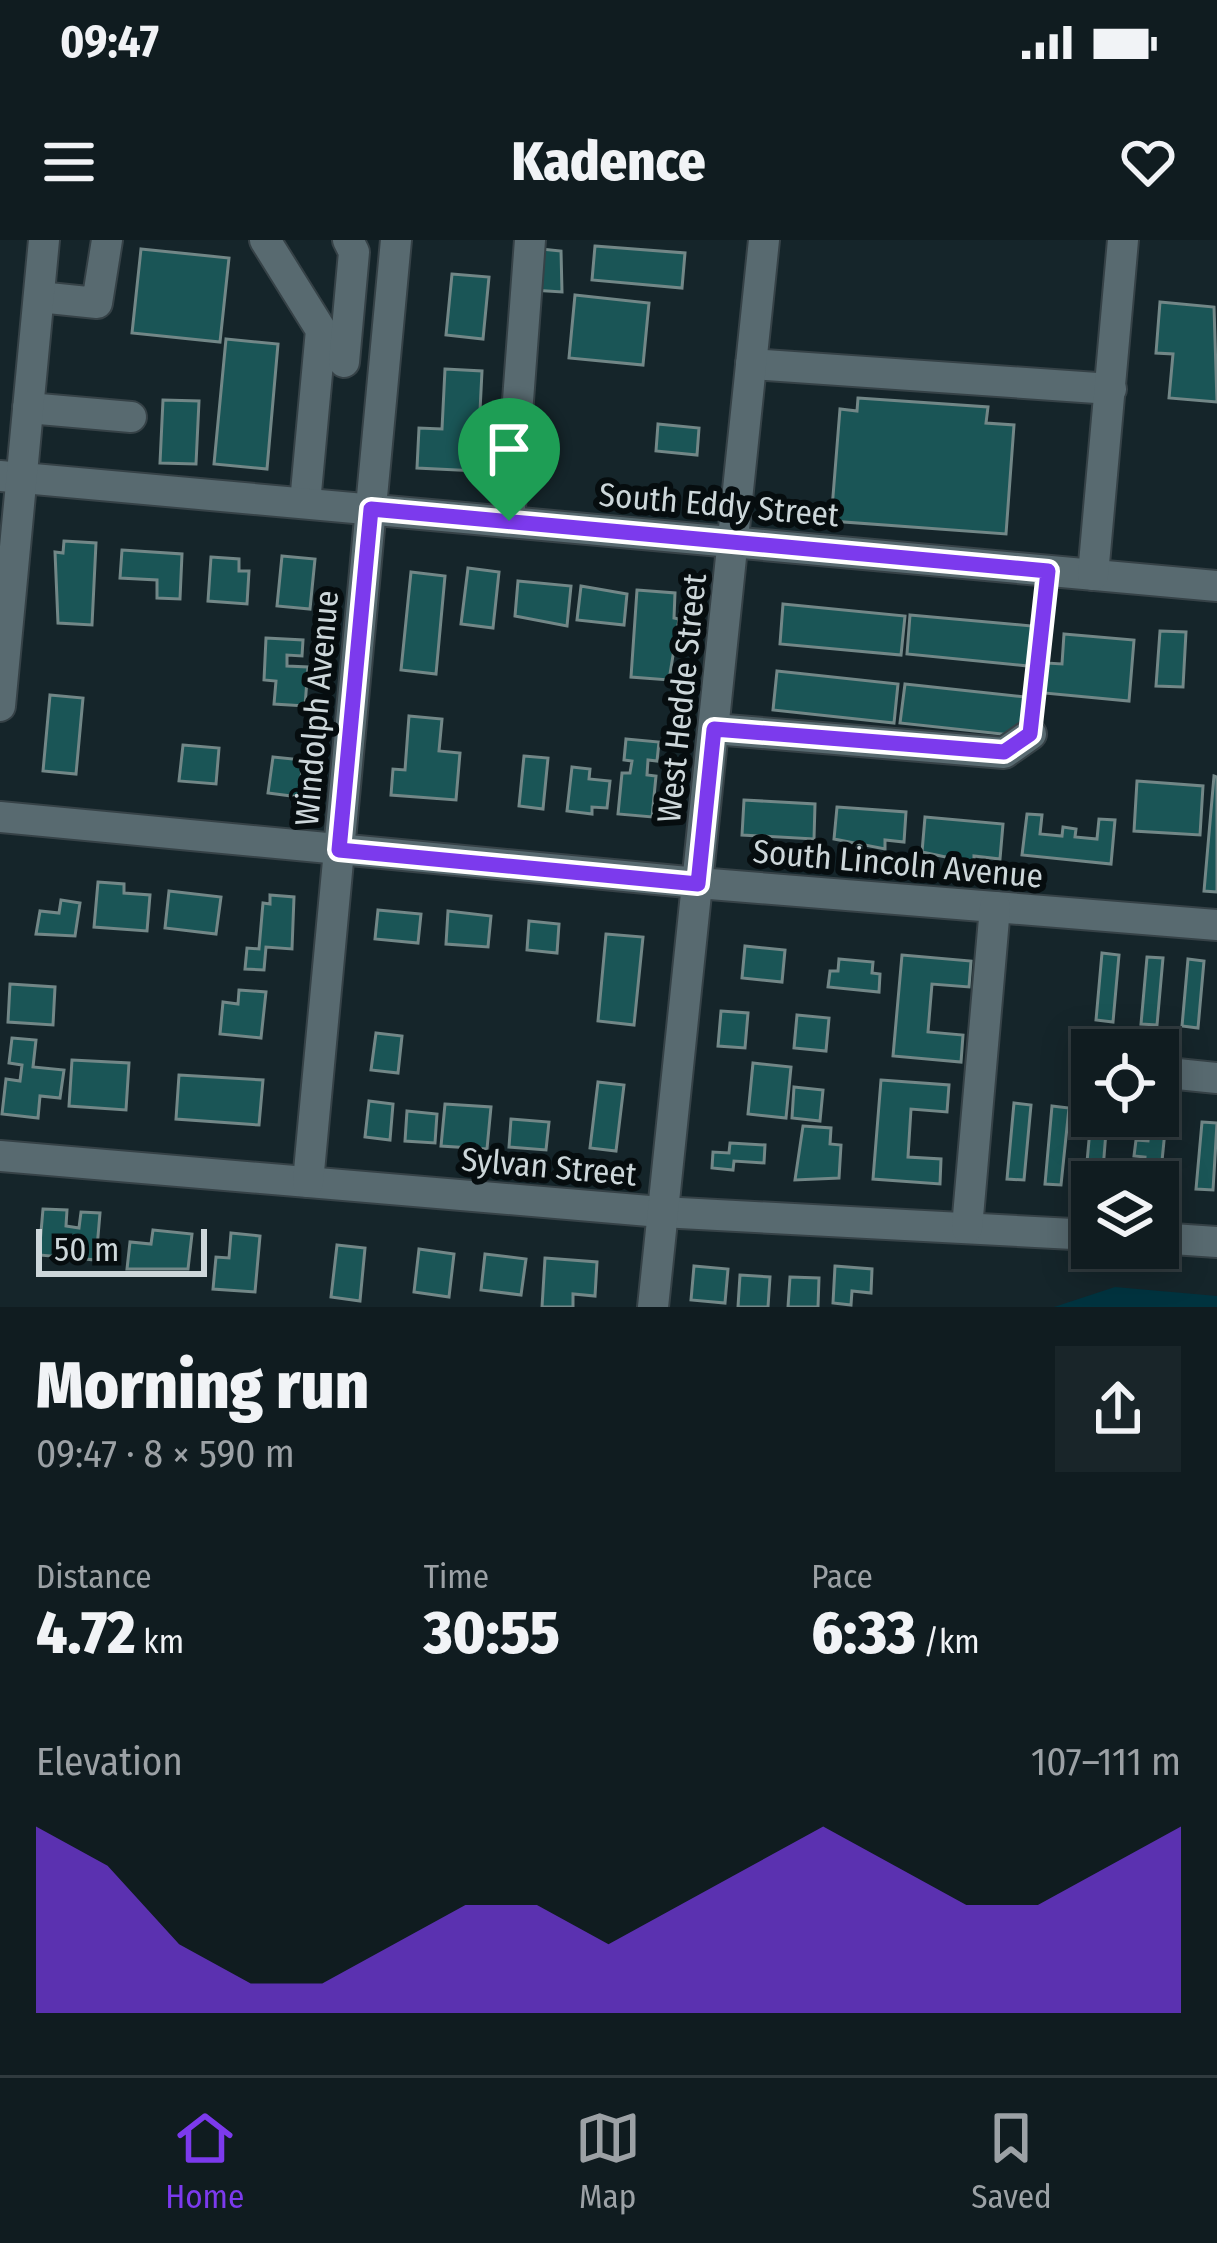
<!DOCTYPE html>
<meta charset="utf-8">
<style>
:root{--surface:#101c20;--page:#192529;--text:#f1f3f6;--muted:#9ca1a5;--line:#303a3e;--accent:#7c3aed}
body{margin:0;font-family:"Fira Sans Condensed",sans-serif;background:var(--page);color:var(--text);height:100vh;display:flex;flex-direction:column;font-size:45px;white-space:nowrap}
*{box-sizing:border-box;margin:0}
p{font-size:39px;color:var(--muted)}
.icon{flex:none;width:66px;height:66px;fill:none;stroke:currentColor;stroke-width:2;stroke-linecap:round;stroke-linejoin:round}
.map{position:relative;height:1067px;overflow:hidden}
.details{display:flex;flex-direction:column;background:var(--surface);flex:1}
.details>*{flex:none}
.controls{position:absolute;left:1071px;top:789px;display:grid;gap:24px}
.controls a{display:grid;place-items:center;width:108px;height:108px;border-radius:0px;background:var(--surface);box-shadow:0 6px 30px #0003,0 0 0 3px var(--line);font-size:60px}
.scale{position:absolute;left:36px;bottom:30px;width:171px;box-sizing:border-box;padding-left:12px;border:6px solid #cdd7da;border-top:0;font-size:33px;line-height:42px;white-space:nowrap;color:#cdd7da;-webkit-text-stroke:9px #060d0f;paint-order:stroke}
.pin{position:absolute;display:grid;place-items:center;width:102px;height:102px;color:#fff;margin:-123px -51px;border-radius:50% 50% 50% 0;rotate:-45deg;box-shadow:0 0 12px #0007}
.pin .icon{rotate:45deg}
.round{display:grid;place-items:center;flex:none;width:126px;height:126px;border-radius:0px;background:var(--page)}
.headline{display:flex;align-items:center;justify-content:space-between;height:204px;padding:0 36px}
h1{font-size:66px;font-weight:800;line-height:90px}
.metrics{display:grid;grid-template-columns:repeat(3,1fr);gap:18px;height:204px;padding:12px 36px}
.metrics div{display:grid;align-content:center}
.metrics b{font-size:60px;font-weight:800}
.metrics small{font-size:33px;font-weight:400}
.metrics p{font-size:33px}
.chart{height:336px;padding:24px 36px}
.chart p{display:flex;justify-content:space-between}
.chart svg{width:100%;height:216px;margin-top:12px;fill:var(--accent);opacity:.7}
.status{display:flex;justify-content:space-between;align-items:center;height:84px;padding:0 60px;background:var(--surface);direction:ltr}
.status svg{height:33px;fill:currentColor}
header{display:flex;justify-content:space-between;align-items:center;height:156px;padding:0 36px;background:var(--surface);font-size:54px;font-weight:800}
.dock{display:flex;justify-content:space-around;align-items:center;height:168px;border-top:3px solid var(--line);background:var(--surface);font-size:33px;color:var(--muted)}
.dock a{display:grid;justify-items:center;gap:6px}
.dock .active{color:var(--accent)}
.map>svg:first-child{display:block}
.green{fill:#00333f}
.building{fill:#1a5556;stroke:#728787;stroke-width:3}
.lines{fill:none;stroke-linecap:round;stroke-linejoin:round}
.minor-casing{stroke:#364247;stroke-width:34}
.path{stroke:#717e82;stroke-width:4.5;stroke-dasharray:12 6;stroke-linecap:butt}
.minor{stroke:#586a70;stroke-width:30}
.route-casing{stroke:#fff;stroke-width:24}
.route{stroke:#7c3aed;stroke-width:15}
.labels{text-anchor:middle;stroke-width:12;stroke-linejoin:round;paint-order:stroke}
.street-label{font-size:33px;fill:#cdd7da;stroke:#060d0f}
</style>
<div class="status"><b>09:47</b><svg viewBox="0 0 49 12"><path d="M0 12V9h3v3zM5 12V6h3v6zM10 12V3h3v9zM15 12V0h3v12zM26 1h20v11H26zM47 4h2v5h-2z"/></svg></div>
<header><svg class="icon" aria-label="menu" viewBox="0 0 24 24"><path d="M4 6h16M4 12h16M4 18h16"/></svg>Kadence<svg class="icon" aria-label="heart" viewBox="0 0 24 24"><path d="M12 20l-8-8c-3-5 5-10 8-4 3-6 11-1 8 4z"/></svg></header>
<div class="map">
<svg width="1217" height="1067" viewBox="0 0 1217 1067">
<rect width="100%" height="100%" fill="#15252a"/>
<polygon class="green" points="1115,1047 1217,1056 1217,1067 1054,1067"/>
<g class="building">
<polygon points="595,6 685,13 682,48 592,40"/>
<polygon points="141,9 229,18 220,102 132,93"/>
<polygon points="541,9 561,11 562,52 533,50"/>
<polygon points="452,34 489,37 483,99 446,95"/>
<polygon points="575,55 649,63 643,125 569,118"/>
<polygon points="1160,62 1214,67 1217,162 1169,158 1173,114 1156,113"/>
<polygon points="226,99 278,104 267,229 214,224"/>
<polygon points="445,129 482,131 477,231 417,228 419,188 442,189"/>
<polygon points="858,158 988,167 986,183 1014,185 1006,294 831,281 840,169 857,171"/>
<polygon points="163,160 199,161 196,224 160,223"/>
<polygon points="658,184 699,188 697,215 656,211"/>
<polygon points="64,301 96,303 92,385 58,383 55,312 63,313"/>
<polygon points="122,310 182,314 180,359 157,358 157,340 120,338"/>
<polygon points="282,316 315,319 310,369 277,366"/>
<polygon points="211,317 239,319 239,331 249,331 247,364 208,361"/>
<polygon points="468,328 499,332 493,388 461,384"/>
<polygon points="411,332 445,336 436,434 401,430"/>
<polygon points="518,341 571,346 567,386 515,376"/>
<polygon points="581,346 627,354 624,385 577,380"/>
<polygon points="637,350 675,353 674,378 679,379 669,440 631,437"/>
<polygon points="783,364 905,376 901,415 780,404"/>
<polygon points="910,375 1032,386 1028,426 907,414"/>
<polygon points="1160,391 1186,392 1183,447 1156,446"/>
<polygon points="1064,394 1134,400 1129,461 1044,453 1047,423 1062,424"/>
<polygon points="266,398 303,400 302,416 287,415 287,426 308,427 305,466 274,464 276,441 264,440"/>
<polygon points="777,431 898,444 894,483 773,470"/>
<polygon points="905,444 1026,457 1021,496 900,483"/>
<polygon points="50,455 83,458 76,534 43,531"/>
<polygon points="409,476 442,479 439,511 460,513 456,560 391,555 393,529 405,530"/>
<polygon points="626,499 659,502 657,521 648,520 647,535 656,536 652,577 618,574 622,533 630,533 632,521 624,520"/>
<polygon points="183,505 219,508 216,544 179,541"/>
<polygon points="524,516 548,518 543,569 519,566"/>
<polygon points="273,517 303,520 299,557 268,553"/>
<polygon points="572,527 590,529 589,539 610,541 607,568 592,567 592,574 567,571"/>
<polygon points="1214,536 1217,537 1217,652 1204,651"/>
<polygon points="1137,541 1203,546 1200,595 1134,591"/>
<polygon points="744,560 815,564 814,599 742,595"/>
<polygon points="837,567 906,572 904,602 885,600 885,609 834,599"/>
<polygon points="1027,574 1042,575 1040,594 1062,596 1063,587 1076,589 1075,597 1097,599 1099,579 1115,580 1111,624 1022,615"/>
<polygon points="925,577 1003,584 1000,619 974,616 974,623 922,612"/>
<polygon points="98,642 124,644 124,653 150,655 147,691 94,687"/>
<polygon points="169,651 221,657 216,694 165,688"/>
<polygon points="270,655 294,657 292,709 266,707 264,730 245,729 247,708 259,709 263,663 270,664"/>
<polygon points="61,660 80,663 75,696 36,694 40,671 59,673"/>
<polygon points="378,670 421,674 418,703 375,699"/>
<polygon points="448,671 491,676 488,707 446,704"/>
<polygon points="529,681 559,684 557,713 527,710"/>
<polygon points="606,694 643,697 634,785 598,781"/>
<polygon points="745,706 785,710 782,742 742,738"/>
<polygon points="1102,713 1119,715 1113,782 1096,780"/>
<polygon points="902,715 971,721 969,747 932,744 928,792 963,795 961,822 893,816"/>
<polygon points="1147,717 1163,718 1157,785 1141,784"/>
<polygon points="839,719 873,722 872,733 880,734 879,752 828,747 830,731 838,731"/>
<polygon points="1188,719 1204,721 1198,788 1182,786"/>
<polygon points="10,744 55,747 53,785 8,782"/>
<polygon points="239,750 266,752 261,798 220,794 223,762 238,764"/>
<polygon points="721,771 748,773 745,808 718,806"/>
<polygon points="797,775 829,778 826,811 794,808"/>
<polygon points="376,793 402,796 398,833 371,830"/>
<polygon points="12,798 36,800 33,827 64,830 60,858 40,856 38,878 2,874 6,839 20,841 22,825 9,823"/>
<polygon points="72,820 129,823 126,870 69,866"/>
<polygon points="753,823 791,827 786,878 748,874"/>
<polygon points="179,835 263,840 259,885 176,879"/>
<polygon points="881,840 949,845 947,872 911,869 908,917 941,919 940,944 873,939"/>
<polygon points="598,842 624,845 616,911 590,908"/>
<polygon points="794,847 823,850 820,881 792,878"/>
<polygon points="369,861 393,864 390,900 365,897"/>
<polygon points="1014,863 1031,865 1024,940 1007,939"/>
<polygon points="445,864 491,867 487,909 441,906"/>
<polygon points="1052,866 1069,868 1061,945 1045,944"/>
<polygon points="407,871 437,874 435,903 405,901"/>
<polygon points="1091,878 1107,879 1102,942 1092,945 1085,944"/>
<polygon points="511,879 549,882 546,910 509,907"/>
<polygon points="1150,879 1166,881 1159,951 1158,942 1143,942 1145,917 1134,916 1136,900 1148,901"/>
<polygon points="1202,882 1217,883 1213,950 1196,949"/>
<polygon points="803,886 831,888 830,904 841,905 839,938 795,940"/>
<polygon points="730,903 765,905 764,923 734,921 733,930 712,928 713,912 729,913"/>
<polygon points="43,969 67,970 66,986 79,988 81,972 100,973 96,1020 39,1015"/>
<polygon points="153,990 192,994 188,1029 127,1029 130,1002 151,1004"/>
<polygon points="231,993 260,996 255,1052 213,1049 216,1017 229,1018"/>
<polygon points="337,1005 365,1008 360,1061 331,1057"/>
<polygon points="419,1009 454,1014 449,1057 414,1052"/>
<polygon points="485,1014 526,1019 521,1055 481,1050"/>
<polygon points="545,1018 597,1022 595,1056 573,1054 573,1067 542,1067"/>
<polygon points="694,1026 728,1029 725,1063 691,1060"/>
<polygon points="835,1026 872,1029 871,1053 852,1051 851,1065 833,1063"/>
<polygon points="740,1035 770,1037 768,1067 738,1067"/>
<polygon points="790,1037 819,1038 818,1067 788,1067"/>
</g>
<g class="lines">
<g class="minor-casing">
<g id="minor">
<polyline points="265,0 321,90 305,263"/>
<polyline points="39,57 97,63 107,0"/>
<polyline points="344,122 354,12 348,0"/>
<polyline points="751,124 1111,149"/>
<polyline points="28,168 131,177"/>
<polyline points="0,236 1217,346"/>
<polyline points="509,281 530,0"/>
<polyline points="1093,335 1123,0"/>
<polyline points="0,466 44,0"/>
<polyline points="714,489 1004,513 1031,494"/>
<polyline points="0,577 698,643 1217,685"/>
<polyline points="1158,832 1217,838"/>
<polyline points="0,916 661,972 1092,995"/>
<polyline points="308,942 396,0"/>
<polyline points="967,988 995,667"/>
<polyline points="1158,998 1217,1002"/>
<polyline points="653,1067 764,0"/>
</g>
</g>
<polyline class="path" points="1033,471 1046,357"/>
<use href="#minor" class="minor"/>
</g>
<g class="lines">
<g class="route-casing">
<polygon id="route" points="371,269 1048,331 1030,494 1004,512 714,489 698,644 339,610"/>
</g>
<use href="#route" class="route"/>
</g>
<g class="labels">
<g class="street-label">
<text transform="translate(719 264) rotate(5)" y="12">South Eddy Street</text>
<text transform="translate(681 458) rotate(-84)" y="12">West Hedde Street</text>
<text transform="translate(316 468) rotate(-85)" y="12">Windolph Avenue</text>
<text transform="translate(898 623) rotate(5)" y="12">South Lincoln Avenue</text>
<text transform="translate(549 926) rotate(5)" y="12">Sylvan Street</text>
</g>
</g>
</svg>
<div class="controls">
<a><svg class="icon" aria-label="locate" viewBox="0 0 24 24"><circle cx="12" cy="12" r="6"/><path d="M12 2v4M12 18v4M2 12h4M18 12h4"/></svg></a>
<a><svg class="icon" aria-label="layers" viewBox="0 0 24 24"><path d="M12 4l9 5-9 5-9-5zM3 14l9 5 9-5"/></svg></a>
</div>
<div class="scale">50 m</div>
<div class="pin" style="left:509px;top:281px;background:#1e9e55"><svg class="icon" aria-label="arrive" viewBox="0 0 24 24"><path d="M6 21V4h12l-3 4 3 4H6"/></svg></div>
</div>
<section class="details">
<div class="headline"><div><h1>Morning run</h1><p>09:47 · 8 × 590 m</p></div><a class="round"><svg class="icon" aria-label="share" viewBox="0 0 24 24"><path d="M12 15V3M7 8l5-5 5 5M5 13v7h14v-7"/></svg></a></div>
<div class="metrics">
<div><p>Distance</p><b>4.72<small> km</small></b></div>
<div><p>Time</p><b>30:55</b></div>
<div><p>Pace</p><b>6:33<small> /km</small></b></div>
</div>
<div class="chart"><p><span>Elevation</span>107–111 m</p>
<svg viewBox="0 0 160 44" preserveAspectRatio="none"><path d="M0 44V6L10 14L20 30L30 38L40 38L50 30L60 22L70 22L80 30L90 22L100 14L110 6L120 14L130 22L140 22L150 14L160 6V44z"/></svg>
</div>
</section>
<nav class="dock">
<a class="active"><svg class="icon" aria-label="home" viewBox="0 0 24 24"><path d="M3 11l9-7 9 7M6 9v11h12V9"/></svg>Home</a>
<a><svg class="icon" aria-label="map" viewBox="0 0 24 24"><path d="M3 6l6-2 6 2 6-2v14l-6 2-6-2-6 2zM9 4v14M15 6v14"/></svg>Map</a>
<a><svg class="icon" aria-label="saved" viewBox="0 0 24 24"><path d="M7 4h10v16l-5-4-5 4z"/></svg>Saved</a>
</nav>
